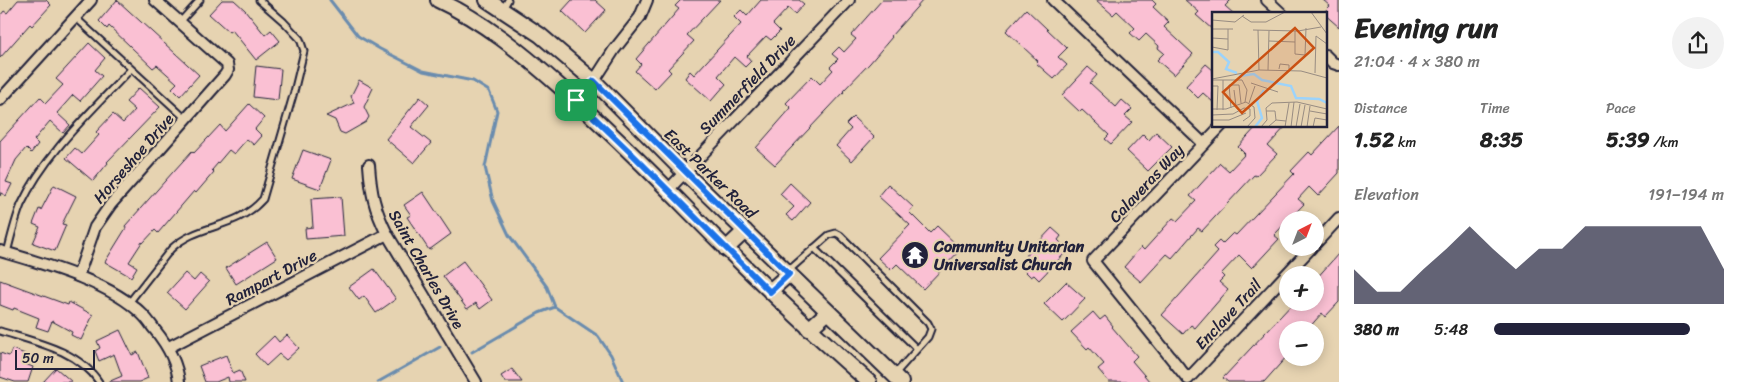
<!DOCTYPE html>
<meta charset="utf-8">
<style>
:root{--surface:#fff;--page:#f2f2f2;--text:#222;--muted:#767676;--accent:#22223b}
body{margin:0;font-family:Sriracha,sans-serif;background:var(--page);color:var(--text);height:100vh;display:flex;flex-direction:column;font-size:19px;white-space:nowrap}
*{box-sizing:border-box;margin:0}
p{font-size:16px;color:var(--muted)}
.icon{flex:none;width:28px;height:28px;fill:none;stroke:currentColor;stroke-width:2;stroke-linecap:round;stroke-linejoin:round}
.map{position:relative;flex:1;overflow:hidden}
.drawer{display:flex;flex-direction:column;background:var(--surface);width:400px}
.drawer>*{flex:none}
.needle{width:32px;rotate:42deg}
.tools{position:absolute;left:1279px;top:211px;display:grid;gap:10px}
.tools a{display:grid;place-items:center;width:45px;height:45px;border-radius:50%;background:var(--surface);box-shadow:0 2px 12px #0003;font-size:25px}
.scale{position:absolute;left:15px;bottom:12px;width:80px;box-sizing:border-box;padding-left:5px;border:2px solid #22223b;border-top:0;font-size:14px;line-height:18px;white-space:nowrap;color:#22223b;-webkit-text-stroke:4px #e6d3b1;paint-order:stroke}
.pin{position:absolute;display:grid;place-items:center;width:42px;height:42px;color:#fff;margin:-21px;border-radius:10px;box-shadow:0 2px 8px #0006}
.round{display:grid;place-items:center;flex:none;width:52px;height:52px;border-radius:26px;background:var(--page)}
.headline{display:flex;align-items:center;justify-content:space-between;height:85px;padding:0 15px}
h1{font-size:28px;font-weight:800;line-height:38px}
.figures{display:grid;grid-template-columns:repeat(3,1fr);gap:8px;height:85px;padding:5px 15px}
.figures div{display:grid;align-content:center}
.figures b{font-size:21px;font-weight:800}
.figures small{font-size:14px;font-weight:400}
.figures p{font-size:14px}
.chart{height:140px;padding:10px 15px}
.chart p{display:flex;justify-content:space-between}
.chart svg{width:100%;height:90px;margin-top:5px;fill:var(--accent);opacity:.7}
ul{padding:0 15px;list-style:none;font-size:16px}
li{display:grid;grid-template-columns:80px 60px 1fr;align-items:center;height:38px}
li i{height:12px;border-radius:6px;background:var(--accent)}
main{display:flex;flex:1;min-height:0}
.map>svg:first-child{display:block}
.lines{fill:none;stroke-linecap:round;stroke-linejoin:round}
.stream{stroke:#6b8cae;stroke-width:3}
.building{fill:#fac0d3;stroke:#22223b}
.service-casing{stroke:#22223b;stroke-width:9}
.minor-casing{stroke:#22223b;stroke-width:14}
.secondary-casing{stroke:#22223b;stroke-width:18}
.service{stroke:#e6d3b1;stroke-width:5}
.minor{stroke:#e6d3b1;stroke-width:10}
.secondary{stroke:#e6d3b1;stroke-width:14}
.route-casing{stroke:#fff;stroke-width:10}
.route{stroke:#1a73e8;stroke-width:6}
.labels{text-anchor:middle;stroke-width:4.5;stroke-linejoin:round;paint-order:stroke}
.street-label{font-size:16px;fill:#22223b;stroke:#e6d3b1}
.poi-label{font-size:16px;font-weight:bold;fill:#22223b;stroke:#e6d3b1;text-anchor:start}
.inset-river{fill:none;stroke:#9cd3fb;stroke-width:2.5}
.inset-road{fill:none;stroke:#988c82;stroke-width:1}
.view{fill:#ca5113;fill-opacity:0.15;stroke:#ca5113;stroke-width:2.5}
.inset-edge{fill:none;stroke:#22223b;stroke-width:2.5}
</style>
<main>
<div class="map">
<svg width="1339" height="382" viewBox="0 0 1339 382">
<rect width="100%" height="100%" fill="#e6d3b1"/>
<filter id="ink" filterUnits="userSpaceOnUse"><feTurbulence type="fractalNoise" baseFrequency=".02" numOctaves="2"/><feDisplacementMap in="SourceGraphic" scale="10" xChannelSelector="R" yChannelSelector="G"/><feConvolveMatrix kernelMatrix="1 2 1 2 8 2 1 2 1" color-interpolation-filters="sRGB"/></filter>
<g filter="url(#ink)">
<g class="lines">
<g class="stream">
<polyline points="330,0 358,36 380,49 423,71 473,81 489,91 497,111 485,167 493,201 509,235 547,287 555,307 598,336 611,355 623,382"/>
<polyline points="472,352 539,313 555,307"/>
<polyline points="378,382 440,347"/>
</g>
</g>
<g class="building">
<polygon points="18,0 46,0 51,5 32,26 30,24 0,58 0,16 4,11 7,13"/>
<polygon points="117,0 199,75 180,96 172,88 177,83 157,65 153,68 109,26 107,29 99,21"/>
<polygon points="222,0 234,0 245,10 265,35 271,30 280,41 256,60 232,30 229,32 209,14"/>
<polygon points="572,0 595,0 606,10 585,33 562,11"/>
<polygon points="681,0 720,0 687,35 694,41 668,69 671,72 655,89 635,71 641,64 636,59 679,9 675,6"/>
<polygon points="761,0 799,0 804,4 795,14 788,8 773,24 780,31 771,40 766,36 747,56 751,61 745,67 734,57 718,76 726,84 711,101 685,78 690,71 694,75 741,24 734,17 741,10 747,16"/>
<polygon points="882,0 923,0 891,36 892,37 870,63 843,91 844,92 775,165 756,148 791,108 786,103 812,76 820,84 833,70 830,67 838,59 832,54 839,47 844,52 856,39 851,35"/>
<polygon points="1096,0 1152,0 1156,4 1153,7 1169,22 1164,27 1193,54 1174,75 1157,60 1164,53 1158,48 1159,46 1146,34 1139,41 1130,33 1135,28 1117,11 1113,15"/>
<polygon points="1185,0 1231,0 1225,6 1234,14 1213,14 1213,30 1196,15 1199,12"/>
<polygon points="1323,0 1339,0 1339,27 1323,13 1330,6"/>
<polygon points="1026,9 1067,48 1058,57 1067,65 1054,79 1036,63 1038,61 1006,31"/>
<polygon points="89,43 105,58 95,70 102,76 80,101 73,95 57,113 70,125 63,133 50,121 34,140 38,144 31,153 26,148 16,160 6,182 12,184 6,196 1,193 0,196 0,141 40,97 46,103 63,85 56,79"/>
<polygon points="1206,64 1213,70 1213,102 1203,93 1198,98 1186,86"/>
<polygon points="256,66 281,69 278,100 253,97"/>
<polygon points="1088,67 1097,75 1090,83 1116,107 1122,100 1132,109 1125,116 1132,122 1111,144 1105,139 1109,135 1082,110 1080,112 1062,95"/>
<polygon points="359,80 373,88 364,107 369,117 366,122 345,134 340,132 335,120 326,116 354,103 351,96"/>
<polygon points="139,88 160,107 107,162 108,163 93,181 66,158 75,148 82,154 99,135 96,132 113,114 123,123 135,110 126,102"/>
<polygon points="420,97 429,105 411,127 431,143 414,163 386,139"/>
<polygon points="249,104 264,118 255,129 262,136 254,145 247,139 234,154 229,150 212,170 214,172 196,193 194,191 158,233 155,230 143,243 142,242 129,262 137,267 131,277 105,262 126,228 125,226 173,172 192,151 194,153 220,125 225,131"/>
<polygon points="853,117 874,137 852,161 836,146 851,129 846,124"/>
<polygon points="1257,126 1286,126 1268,146 1277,154 1256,176 1254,175 1202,231 1198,228 1172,258 1167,254 1141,282 1124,267 1141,247 1144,250 1173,218 1177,221 1196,201 1190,196 1220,163 1229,171 1245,154 1238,147"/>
<polygon points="1339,126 1339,173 1318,196 1309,187 1298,199 1304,204 1274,235 1279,239 1252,268 1239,255 1221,274 1224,277 1219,282 1228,290 1195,328 1191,325 1183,334 1162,315 1218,252 1213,247 1219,241 1222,244 1233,233 1236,235 1294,174 1291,171 1309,152 1312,155"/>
<polygon points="1156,132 1172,147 1148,171 1127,151 1143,134 1149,140"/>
<polygon points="303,150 331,160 320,189 292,179"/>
<polygon points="790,183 810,202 793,221 786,215 794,207 780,194"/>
<polygon points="888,184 913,207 909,212 930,233 937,226 961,249 923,289 897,264 891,270 878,258 910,225 878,196"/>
<polygon points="54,185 76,196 62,224 66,225 55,251 33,243 40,227 33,224 39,209 41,210"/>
<polygon points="423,192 451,234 429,250 407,217 411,215 404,205"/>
<polygon points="341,197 344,236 306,239 305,228 313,227 311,199"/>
<polygon points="1052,228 1061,236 1058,240 1068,250 1039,280 1034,275 1031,277 1018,264"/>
<polygon points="267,242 277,258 236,284 226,268"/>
<polygon points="1339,253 1339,302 1325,317 1322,313 1307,330 1288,330 1288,355 1264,382 1228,382 1223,378 1294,302 1315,302 1315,280"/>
<polygon points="463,261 492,300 480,309 476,303 467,309 443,276"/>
<polygon points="374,269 396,299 376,313 364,296 359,300 349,287"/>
<polygon points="185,273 194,281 200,274 209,282 185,309 167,293"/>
<polygon points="0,280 68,305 69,302 93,315 81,340 71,335 72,332 52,321 48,331 36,327 39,318 14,308 13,310 0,305"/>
<polygon points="1066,282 1085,299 1063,322 1044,304"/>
<polygon points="1093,312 1100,320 1105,316 1113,326 1112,327 1137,356 1132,361 1150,382 1109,382 1098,369 1104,364 1089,347 1087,349 1071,332"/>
<polygon points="120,330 132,355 138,352 148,378 139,382 108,382 122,376 114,354 99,361 95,351 100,348 97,341"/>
<polygon points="287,335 299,348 286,360 279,354 266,366 255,354 274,336 279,342"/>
<polygon points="12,349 25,354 22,363 33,367 28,382 15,382 0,377 0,353 9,356"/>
<polygon points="226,355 233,373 240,370 245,382 229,382 228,377 216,382 205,382 199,366"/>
<polygon points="56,368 72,382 43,382"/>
<polygon points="512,369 522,382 505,382 501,376"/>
</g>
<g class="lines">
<g class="service-casing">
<g id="service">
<polyline points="503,9 508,0"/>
<polyline points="75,17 186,119"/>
<polyline points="180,22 200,0"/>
<polyline points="814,248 917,349"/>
<path d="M7 253C11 237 15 220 21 205 46 152 92 111 131 69"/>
<polyline points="787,272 829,235 836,233 840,235 928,323 931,329 928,337 895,374"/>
<path d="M128 304 171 249C198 223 236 230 263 199L294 92 304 51 300 39 284 22 259 0"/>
<path d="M0 331C35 342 78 350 99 382"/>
</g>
</g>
<g class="minor-casing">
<g id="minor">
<polyline points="1053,0 1204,144"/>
<polyline points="1267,0 1282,14"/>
<polyline points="1325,55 1333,63 1339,65"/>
<polyline points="0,100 91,0"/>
<polyline points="576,101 594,81 614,50 640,17 647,0"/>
<polyline points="1221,126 1093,261 1188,379 1311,248"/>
<path d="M369 165C371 193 374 208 387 234L476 382"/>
<polyline points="668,190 849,0"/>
<polyline points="1315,244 1339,218"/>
<path d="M0 251C44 264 111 282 143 315 148 320 151 325 155 330 168 346 177 362 179 382"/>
<polyline points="78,276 95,227 111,204 225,75 228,70 227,64 155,0"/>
<polyline points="169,347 387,234"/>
</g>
</g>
<g class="secondary-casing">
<g id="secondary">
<path d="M438 0C483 21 521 52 558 85 602 124 644 165 686 208 745 268 805 326 869 382"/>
<polyline points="487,0 540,35 594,81 684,172 901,382"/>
<polyline points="726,249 745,231"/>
<polyline points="770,291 789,274"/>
<polyline points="809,329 828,312"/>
</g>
</g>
<use href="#service" class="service"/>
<use href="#minor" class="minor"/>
<use href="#secondary" class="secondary"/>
</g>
</g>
<g class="lines" filter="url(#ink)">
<g class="route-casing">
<polygon id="route" points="594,81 789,274 770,292 631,153 576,100"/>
</g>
<use href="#route" class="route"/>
</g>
<defs>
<g id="temple-disc" transform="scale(1.4375)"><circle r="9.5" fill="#22223b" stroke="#e6d3b1"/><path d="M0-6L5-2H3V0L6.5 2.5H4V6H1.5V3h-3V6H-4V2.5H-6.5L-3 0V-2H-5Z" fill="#fff"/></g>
</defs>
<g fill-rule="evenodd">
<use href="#temple-disc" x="915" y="255"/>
</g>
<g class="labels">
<g class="street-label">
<text transform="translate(747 84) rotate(-46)" y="6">Summerfield Drive</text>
<text transform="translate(133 158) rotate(-49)" y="6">Horseshoe Drive</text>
<text transform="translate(711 173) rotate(44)" y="6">East Parker Road</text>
<text transform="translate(1146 183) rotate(-47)" y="6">Calaveras Way</text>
<text transform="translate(427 269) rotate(60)" y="6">Saint Charles Drive</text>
<text transform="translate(271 277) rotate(-28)" y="6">Rampart Drive</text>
<text transform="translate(1228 314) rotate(-47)" y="6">Enclave Trail</text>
</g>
<g class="poi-label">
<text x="934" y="252">Community Unitarian<tspan x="934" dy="18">Universalist Church</tspan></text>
</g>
</g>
<g transform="translate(1212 12)">
<rect width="115" height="115" fill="#e6d3b1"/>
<path class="inset-river" d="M0 40H6L17 50 14 57 25 61M27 64 42 62 50 68 79 74 84 86 107 87 115 91M43 115 50 106 45 89 52 78"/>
<path class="inset-road" d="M99 0 115 22M30 4 39 10H54L73 0M0 8 23 10 32 3M0 17H21M41 18 86 19 109 15M46 18 47 58M83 19V42L93 43 94 16M0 26 16 27M57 29 83 30M0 35 16 38V17M67 57 68 52 77 53V57M56 58 57 19M103 61 104 24 115 32M0 67 47 58 89 59 115 66M1 68H30L35 78 33 90M39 71 66 80M0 74V97H14L34 90 42 95 43 106 35 115M1 74H6L5 98M22 78 24 94M37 91 43 74M19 96 17 73H27L29 91M11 98V68M54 99H63L64 108M98 99 115 102M21 102 32 96 38 97V104L31 109M0 103 21 102M0 108H17L34 101M49 115 55 108 54 96 60 91 85 90 115 97M56 115 64 108 74 109M73 115 77 91M79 115 82 90M84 115 88 92M89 115 93 93M95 115 98 94M101 115 103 106 115 108"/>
<path class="view" d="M83 16 102 36 30 101 11 80Z"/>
<rect width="115" height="115" class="inset-edge"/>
</g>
</svg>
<div class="tools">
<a><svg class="needle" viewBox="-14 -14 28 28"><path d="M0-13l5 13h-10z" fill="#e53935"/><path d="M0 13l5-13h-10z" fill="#767676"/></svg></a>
<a>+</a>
<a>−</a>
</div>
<div class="scale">50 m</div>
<div class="pin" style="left:576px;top:100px;background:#1e9e55"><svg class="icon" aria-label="arrive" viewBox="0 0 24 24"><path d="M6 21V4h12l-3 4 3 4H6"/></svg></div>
</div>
<section class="drawer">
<div class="headline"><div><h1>Evening run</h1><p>21:04 · 4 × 380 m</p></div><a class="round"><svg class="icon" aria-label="share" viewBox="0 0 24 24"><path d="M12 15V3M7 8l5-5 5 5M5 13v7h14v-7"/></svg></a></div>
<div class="figures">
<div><p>Distance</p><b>1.52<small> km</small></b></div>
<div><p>Time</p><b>8:35</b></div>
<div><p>Pace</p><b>5:39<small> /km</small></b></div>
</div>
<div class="chart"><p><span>Elevation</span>191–194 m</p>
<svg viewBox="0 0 160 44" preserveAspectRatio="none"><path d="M0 44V27L10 38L20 38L30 27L40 17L50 6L60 17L70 27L80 17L90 17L100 6L110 6L120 6L130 6L140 6L150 6L160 27V44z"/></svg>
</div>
<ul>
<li><b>380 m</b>5:48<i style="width:85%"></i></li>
</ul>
</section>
</main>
